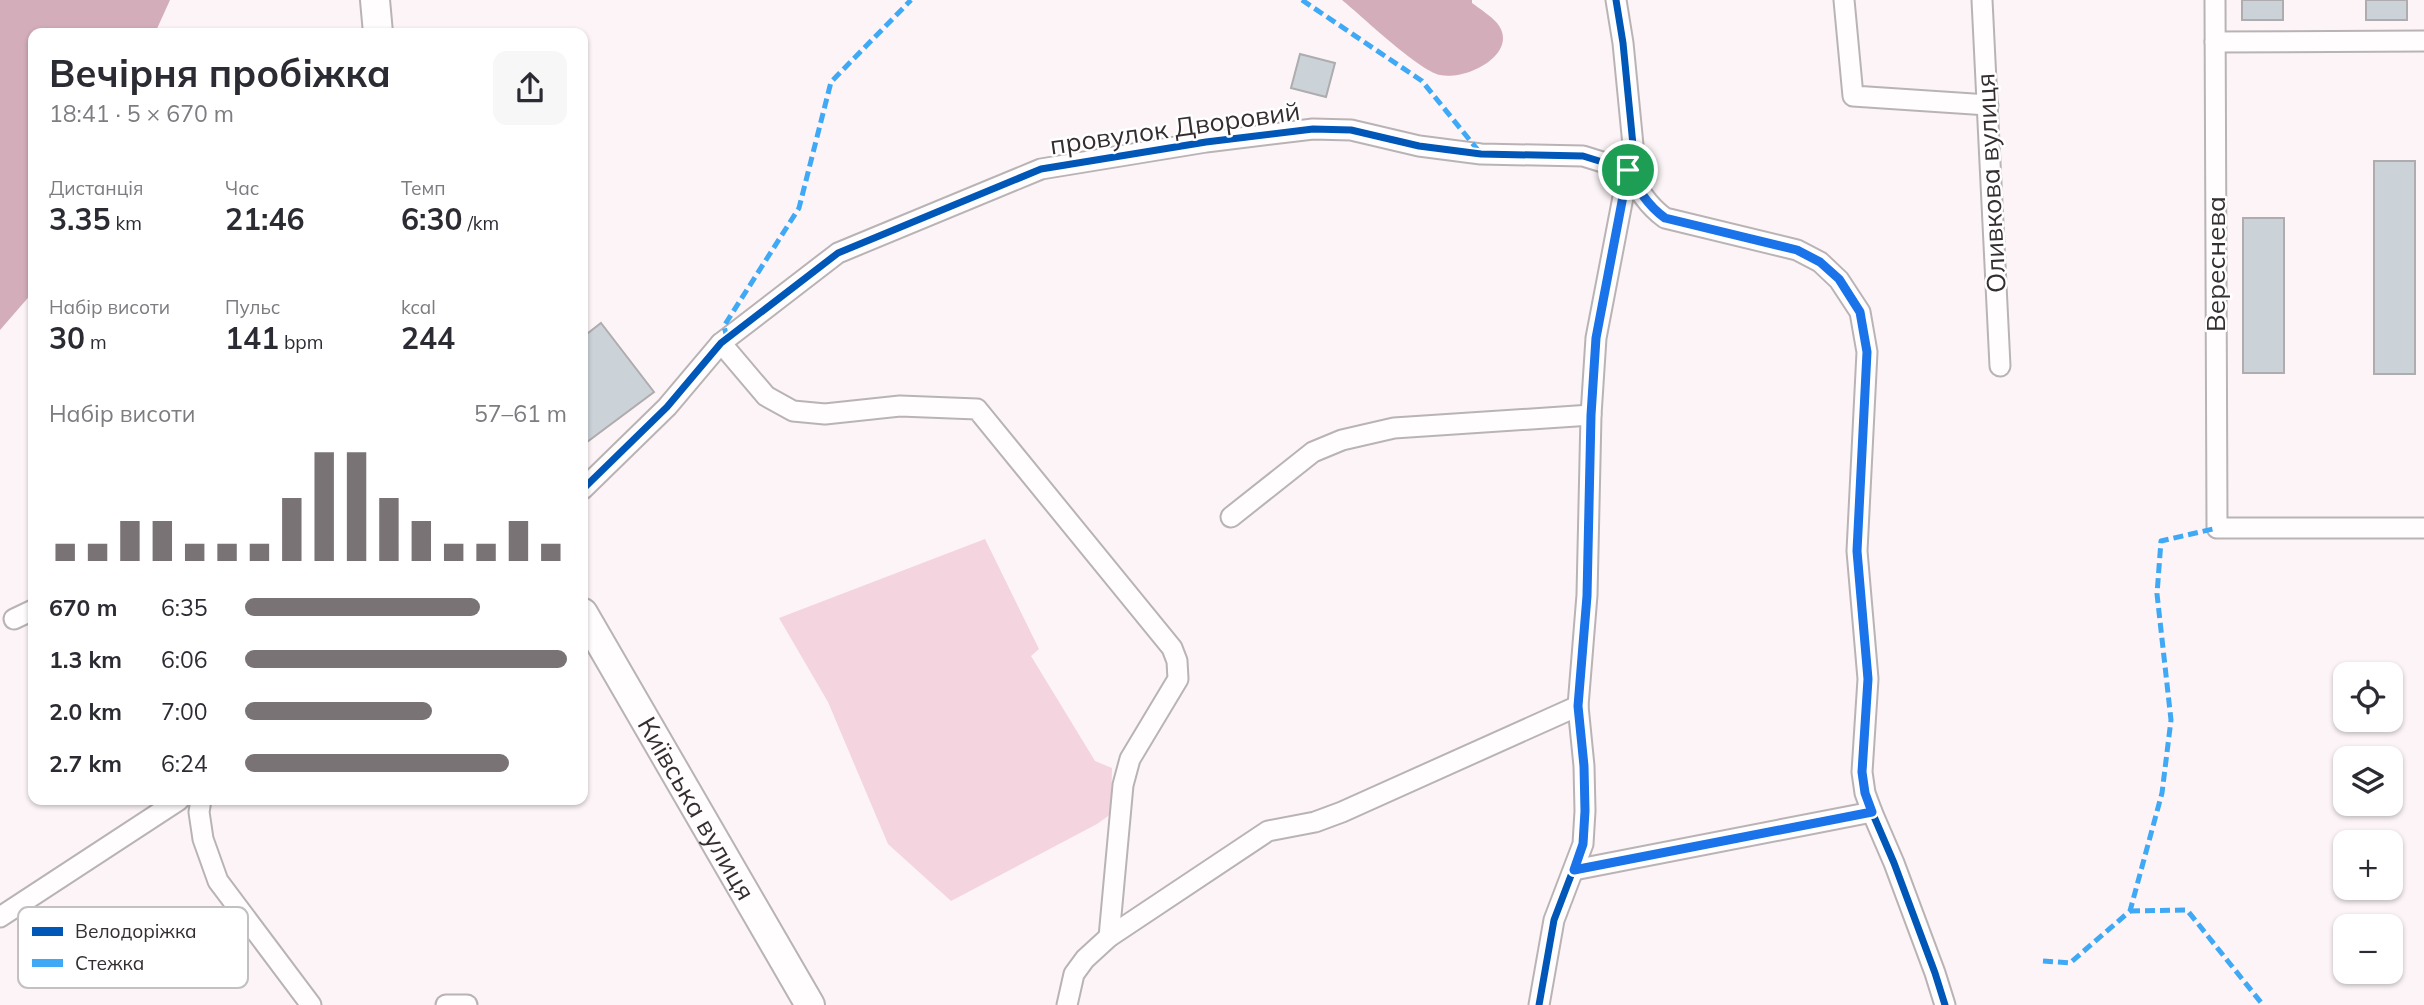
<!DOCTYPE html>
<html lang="uk">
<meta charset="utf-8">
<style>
:root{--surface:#fff;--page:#f7f7f7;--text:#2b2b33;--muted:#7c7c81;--accent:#7a7375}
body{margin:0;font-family:Mulish,sans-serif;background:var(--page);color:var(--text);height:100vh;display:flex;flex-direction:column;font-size:26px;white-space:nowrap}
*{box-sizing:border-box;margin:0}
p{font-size:23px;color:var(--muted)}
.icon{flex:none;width:38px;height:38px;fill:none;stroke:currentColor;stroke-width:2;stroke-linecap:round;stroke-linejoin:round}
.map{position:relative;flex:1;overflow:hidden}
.side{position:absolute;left:28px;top:28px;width:560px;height:777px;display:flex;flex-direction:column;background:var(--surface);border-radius:14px;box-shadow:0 2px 5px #0004}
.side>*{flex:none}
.buttons{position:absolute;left:2333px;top:662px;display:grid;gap:14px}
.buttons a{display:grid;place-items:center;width:70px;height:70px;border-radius:14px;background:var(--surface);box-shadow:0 2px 5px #0004;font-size:35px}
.pin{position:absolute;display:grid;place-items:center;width:60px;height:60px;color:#fff;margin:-30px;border:4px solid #fff;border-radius:50%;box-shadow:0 2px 7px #0007}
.round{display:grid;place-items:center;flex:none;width:74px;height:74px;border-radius:14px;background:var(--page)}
.summary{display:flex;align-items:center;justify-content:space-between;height:119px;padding:0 21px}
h1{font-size:38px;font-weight:700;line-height:52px}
.metrics{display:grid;grid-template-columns:repeat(3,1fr);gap:10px;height:119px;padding:7px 21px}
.metrics div{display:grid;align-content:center}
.metrics b{font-size:30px;font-weight:700}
.metrics small{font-size:19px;font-weight:400}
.metrics p{font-size:19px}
.chart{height:196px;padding:14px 21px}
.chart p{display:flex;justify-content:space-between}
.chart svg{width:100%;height:126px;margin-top:7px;stroke:var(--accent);stroke-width:6}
ul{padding:0 21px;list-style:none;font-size:23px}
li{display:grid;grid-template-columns:112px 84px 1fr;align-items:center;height:52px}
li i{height:18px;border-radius:9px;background:var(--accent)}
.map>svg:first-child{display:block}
.green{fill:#f4d4df}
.water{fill:#d3adba}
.building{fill:#cbd3d8;stroke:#aeacae;stroke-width:2}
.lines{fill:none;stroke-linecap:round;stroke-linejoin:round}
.street-casing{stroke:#b9b3b5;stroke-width:23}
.secondary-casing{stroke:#b9b3b5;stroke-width:32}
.street{stroke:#fffdfe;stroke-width:19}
.secondary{stroke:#fffdfe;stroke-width:28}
.quiet{stroke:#3fa9f5;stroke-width:5;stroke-dasharray:10 5;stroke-linecap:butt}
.cycleway-casing{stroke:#fff;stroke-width:11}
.cycleway{stroke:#0057b8;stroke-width:7}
.route-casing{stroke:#fff;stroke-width:14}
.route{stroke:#1a73e8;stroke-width:9}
.labels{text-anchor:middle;stroke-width:5;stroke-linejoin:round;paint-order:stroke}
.street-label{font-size:26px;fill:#342e30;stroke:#fff}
.key{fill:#fff;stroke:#c2c0c1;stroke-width:2}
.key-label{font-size:19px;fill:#342e30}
</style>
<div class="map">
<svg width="2424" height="1005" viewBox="0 0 2424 1005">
<rect width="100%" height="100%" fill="#fcf4f6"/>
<polygon class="green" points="985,539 1039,649 1031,656 1095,761 1112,768 1111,814 1097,824 951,901 888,844 828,702 779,618"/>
<g class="water">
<polygon points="0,0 170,0 155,33 33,33 33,292 0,330"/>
<path d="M1342 0H1472V3C1480 9 1491 16 1497 23 1521 53 1467 81 1440 75 1418 70 1363 17 1342 0Z"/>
</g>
<g class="building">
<rect x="2242" y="0" width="41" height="20"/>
<rect x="2366" y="0" width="41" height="20"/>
<polygon points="1300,54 1335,63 1326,97 1291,88"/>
<rect x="2374" y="161" width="41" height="213"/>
<rect x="2243" y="218" width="41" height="155"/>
<polygon points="601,323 654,392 583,445 583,337"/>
</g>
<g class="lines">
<g class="street-casing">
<g id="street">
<polyline points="1844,0 1853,96 1988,105"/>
<polyline points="1982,0 2000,366"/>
<polyline points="2215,0 2217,528 2424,528"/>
<polyline points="2215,42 2424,41"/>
<path d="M1628 170C1638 189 1647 205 1665 218L1797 250 1820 262 1839 280 1860 312 1867 352 1857 551 1868 679 1862 772 1865 793 1872 812 1894 863 1935 973 1945 1005"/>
<polyline points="721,343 766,396 793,411 825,414 900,406 977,409 1172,648 1177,661 1178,679 1130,759 1123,785 1109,937"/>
<polyline points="583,489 667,407 721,343 838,253 1041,169 1206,142 1313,129 1351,130 1419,146 1481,154 1583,156 1628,170"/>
<polyline points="1231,517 1313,452 1342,440 1394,428 1591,415"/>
<polyline points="14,619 33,610"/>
<polyline points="201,800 199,812 203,839 218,881 311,1005"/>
<polyline points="1574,870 1872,812"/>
<polyline points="0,917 179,800"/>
<polyline points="446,1005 467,1005"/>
<polyline points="1067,1005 1074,974 1085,959 1109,937 1268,831 1315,822 1342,812 1578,706"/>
<polyline points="1539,1005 1554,920 1583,844 1585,811 1584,766 1578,706 1587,595 1591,415 1596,338 1633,145 1623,43 1616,0"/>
</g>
</g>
<g class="secondary-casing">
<g id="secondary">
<polyline points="375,0 378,33"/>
<path id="s1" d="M583 613 810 1005"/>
</g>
</g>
<use href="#street" class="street"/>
<use href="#secondary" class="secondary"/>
<g class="quiet">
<polyline points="1302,0 1422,81 1481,154"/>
<polyline points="727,338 724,326 799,208 831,82 911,0"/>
<polyline points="2130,911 2187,910 2263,1005"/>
<polyline points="2043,961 2070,963 2130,911 2162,793 2171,720 2157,594 2161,541 2217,528"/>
</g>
<g class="cycleway-casing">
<g id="cycleway">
<path d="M1628 170C1638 189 1647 205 1665 218L1797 250 1820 262 1839 280 1860 312 1867 352 1857 551 1868 679 1862 772 1865 793 1872 812 1894 863 1935 973 1945 1005"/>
<polyline points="583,489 667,407 721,343 838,253 1041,169 1206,142 1313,129 1351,130 1419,146 1481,154 1583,156 1628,170"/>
<polyline points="1539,1005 1554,920 1583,844 1585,811 1584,766 1578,706 1587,595 1591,415 1596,338 1633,145 1623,43 1616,0"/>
</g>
</g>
<use href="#cycleway" class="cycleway"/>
</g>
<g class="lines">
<g class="route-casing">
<path id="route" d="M1628 170C1638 189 1647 205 1665 218L1797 250 1820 262 1839 279 1860 312 1867 352 1857 551 1868 679 1862 772 1865 793 1872 812 1574 870 1583 844 1585 811 1584 766 1578 706 1587 596 1591 415 1596 338Z"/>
</g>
<use href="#route" class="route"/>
</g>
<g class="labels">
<g class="street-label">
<text transform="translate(1175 128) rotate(-8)" y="9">провулок Дворовий</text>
<text transform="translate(1991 183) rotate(-93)" y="9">Оливкова вулиця</text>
<text transform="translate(2216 264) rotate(-90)" y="9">Вереснева</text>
<text dy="9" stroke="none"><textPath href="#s1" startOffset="226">Київська вулиця</textPath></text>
</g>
</g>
<rect x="18" y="907" width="230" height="81" rx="10" class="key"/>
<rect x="32" y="927" width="31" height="9" fill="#0057b8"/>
<rect x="32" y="959" width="31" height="8" fill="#3fa9f5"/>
<g class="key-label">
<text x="75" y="938">Велодоріжка</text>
<text x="75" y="970">Стежка</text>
</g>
</svg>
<div class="buttons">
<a><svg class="icon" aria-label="locate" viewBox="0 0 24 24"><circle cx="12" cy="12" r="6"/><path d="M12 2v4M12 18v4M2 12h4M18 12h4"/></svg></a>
<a><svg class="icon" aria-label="layers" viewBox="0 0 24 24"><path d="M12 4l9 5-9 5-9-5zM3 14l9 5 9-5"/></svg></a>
<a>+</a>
<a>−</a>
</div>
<div class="pin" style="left:1628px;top:170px;background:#1e9e55"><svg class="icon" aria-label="arrive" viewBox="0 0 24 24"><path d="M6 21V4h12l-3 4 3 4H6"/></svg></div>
<section class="side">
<div class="summary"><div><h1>Вечірня пробіжка</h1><p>18:41 · 5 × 670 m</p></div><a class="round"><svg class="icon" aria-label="share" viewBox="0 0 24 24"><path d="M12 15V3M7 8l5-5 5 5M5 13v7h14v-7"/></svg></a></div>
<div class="metrics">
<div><p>Дистанція</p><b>3.35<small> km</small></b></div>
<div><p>Час</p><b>21:46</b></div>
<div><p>Темп</p><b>6:30<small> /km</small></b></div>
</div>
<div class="metrics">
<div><p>Набір висоти</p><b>30<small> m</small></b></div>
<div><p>Пульс</p><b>141<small> bpm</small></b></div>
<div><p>kcal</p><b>244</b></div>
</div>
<div class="chart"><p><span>Набір висоти</span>57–61 m</p>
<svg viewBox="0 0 160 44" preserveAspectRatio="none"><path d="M5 44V38M15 44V38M25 44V30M35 44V30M45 44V38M55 44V38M65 44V38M75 44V22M85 44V6M95 44V6M105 44V22M115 44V30M125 44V38M135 44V38M145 44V30M155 44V38"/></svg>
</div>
<ul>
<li><b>670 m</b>6:35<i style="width:73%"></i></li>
<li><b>1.3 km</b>6:06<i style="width:100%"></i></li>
<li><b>2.0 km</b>7:00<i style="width:58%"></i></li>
<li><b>2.7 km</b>6:24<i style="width:82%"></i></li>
</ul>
</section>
</div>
